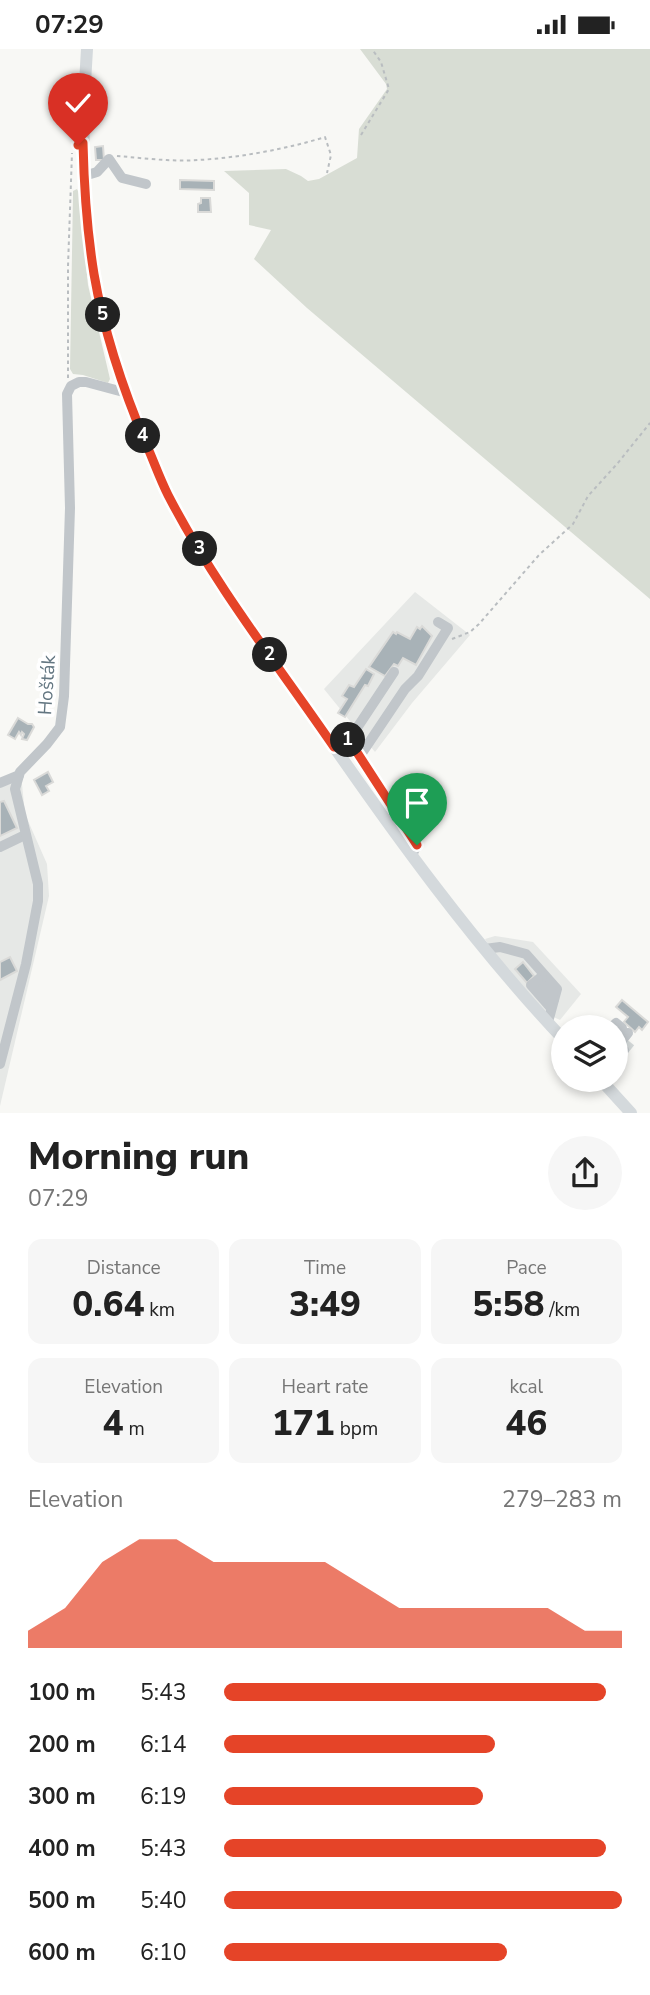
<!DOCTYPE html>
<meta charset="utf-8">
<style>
:root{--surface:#fff;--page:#f6f6f6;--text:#222;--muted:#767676;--accent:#e54428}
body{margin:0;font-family:"Nunito Sans",sans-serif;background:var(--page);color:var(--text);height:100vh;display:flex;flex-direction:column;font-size:26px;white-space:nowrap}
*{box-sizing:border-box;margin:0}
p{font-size:23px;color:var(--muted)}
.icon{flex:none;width:38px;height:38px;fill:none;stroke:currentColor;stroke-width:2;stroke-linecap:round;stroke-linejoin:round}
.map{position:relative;height:1064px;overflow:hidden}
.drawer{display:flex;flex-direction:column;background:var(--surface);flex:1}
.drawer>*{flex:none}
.controls{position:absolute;left:551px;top:966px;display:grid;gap:14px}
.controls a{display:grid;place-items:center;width:77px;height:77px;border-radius:50%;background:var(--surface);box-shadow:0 4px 10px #0003;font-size:35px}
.pin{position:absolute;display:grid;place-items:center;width:60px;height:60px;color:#fff;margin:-72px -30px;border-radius:50% 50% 50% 0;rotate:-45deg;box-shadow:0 0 7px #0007}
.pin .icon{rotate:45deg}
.km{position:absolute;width:35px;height:35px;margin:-18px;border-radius:50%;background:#222;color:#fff;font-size:19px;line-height:35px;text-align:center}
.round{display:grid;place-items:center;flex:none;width:74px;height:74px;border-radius:37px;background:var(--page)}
.summary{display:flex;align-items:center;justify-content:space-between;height:119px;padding:0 28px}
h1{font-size:38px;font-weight:800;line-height:52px}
.stats{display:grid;grid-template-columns:repeat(3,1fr);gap:10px;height:119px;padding:7px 28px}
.stats div{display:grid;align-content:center;border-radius:14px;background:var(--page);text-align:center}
.stats b{font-size:35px;font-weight:800}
.stats small{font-size:19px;font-weight:400}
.stats p{font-size:19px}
.chart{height:196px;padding:14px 28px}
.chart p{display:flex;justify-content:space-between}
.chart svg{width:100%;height:126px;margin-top:7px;fill:var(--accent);opacity:.7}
ul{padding:0 28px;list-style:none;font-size:23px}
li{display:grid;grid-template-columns:112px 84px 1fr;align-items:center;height:52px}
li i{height:18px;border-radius:9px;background:var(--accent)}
.status{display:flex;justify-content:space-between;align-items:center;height:49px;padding:0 35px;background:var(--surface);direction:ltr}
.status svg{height:19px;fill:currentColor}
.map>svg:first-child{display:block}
.built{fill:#e6e8e6}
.green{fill:#d8ddd4}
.building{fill:#a8b2b7;stroke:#dadad8;stroke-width:2}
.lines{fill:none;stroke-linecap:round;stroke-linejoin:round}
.minor-tunnel{stroke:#d3d8d8;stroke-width:10;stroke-dasharray:10 5;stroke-linecap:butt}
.path{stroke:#b9bdc0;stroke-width:2;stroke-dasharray:3.5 3.5;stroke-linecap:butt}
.minor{stroke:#c1c6ca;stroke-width:10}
.major{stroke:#d4d9dc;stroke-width:12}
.route-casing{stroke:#fff;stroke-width:14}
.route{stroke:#e54428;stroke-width:9}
.labels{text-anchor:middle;stroke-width:7;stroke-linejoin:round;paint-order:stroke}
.street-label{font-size:19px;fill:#637681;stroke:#fff}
</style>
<div class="status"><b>07:29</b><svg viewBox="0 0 49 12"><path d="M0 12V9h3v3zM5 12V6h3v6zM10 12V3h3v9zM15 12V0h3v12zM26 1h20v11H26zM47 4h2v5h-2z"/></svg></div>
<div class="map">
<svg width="650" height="1064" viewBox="0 0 650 1064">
<rect width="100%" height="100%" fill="#f8f8f5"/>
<g class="built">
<polygon points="415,543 470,586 412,654 375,703 324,640"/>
<polygon points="7,727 22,735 25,765 47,815 49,847 0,1057 0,731"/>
<polygon points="495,887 533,893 581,945 560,971 541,962 495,908 485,890"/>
</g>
<g class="green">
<polygon points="360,0 650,0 650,550 307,259 254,210 271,181 249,176 249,144 224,122 286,120 301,127 308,132 319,130 357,109 359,80 387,40 386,35"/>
<polygon points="77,140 79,144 88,236 110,330 108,334 83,326 73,325 70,320 73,146 73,142"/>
</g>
<g class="building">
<polygon points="103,97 104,111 96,111 95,98"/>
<polygon points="180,131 214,132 214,141 180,140"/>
<polygon points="201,149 210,149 211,163 198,163 198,155 201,154"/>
<polygon points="422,577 432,587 416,616 403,609 398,617 394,615 385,627 369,618 393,583 396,585 397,583 410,590 417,578 420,580"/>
<polygon points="366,620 374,625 368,637 365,636 345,668 338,664 347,650 342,647 349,636 354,638"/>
<polygon points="18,669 28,675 32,675 34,678 27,691 22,690 24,685 22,683 21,686 19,683 15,690 8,686"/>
<polygon points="48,723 53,733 46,737 49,742 42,746 34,731"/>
<polygon points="4,752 17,779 0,787 0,753"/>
<polygon points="10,908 17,922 0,931 0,913"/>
<polygon points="523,913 534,927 527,934 515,920"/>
<polygon points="622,951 648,973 642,981 639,978 635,983 624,973 628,968 616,958"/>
</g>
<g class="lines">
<polyline class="minor-tunnel" points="624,1001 632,991"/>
<g class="path">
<polyline points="361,86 389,40 381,13 372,0"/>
<path d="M117 107C143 109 171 113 198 111 237 109 287 100 325 88L331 106 327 124"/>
<polyline points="68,329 68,217 72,104"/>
<polyline points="452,590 470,583 479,575 539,506 573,475 588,447 617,415 650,374"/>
</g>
<g class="minor">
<polyline points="84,127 97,123 109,110 122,129 146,135"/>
<polyline points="349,691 417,796 412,806"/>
<polyline points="334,698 349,691 394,623"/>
<polyline points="360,707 405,640 418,627 448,579 438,573"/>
<polyline points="0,734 19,726"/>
<polyline points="0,798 25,786"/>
<polyline points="485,900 500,898 526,905 557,940 548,973"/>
<polyline points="542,927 538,931 554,950"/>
<polyline points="538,931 531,936 551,959"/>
<polyline points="612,978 616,974 622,979 616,986"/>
<polyline points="616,999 628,984"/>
<polyline points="616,1006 618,1008 624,1001"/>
<polyline points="0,1015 26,915 38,852 38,835 15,740 20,723 47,695 60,678 64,647 70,459 67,345 71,337 79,333 86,333 127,344"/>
</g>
<g class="major">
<path d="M87 0C82 76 81 152 94 227 104 285 124 342 146 395 154 413 160 431 169 448 212 528 267 601 319 676 394 785 473 894 564 991"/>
<polyline points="601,1031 631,1064"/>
</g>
</g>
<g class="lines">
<g class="route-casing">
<path id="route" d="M78 96 83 94C84 138 87 182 94 225 104 284 124 343 147 397 154 413 160 430 168 446 214 535 277 615 334 698L349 691 417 796"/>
</g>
<use href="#route" class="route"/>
</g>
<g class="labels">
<g class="street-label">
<text transform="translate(46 636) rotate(-86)" y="7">Hošták</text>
</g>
</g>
</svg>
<div class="controls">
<a><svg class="icon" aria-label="layers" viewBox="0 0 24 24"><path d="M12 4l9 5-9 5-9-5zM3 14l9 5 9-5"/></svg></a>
</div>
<div class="pin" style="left:417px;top:796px;background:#1e9e55"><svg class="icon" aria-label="arrive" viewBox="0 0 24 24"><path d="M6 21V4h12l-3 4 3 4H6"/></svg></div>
<div class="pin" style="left:78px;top:96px;background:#d93025"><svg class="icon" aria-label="check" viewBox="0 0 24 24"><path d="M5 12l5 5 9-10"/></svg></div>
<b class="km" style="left:348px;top:691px">1</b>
<b class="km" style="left:270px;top:606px">2</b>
<b class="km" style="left:200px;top:500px">3</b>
<b class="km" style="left:143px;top:387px">4</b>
<b class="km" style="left:103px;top:266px">5</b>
</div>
<section class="drawer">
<div class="summary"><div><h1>Morning run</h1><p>07:29</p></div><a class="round"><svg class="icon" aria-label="share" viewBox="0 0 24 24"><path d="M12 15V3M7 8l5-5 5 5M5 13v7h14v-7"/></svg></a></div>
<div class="stats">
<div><p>Distance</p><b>0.64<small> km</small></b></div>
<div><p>Time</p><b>3:49</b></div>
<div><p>Pace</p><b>5:58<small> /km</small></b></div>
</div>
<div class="stats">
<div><p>Elevation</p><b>4<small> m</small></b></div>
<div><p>Heart rate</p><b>171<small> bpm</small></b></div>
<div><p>kcal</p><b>46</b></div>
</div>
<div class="chart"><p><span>Elevation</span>279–283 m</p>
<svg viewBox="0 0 160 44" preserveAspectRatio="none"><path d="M0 44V38L10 30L20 14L30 6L40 6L50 14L60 14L70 14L80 14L90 22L100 30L110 30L120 30L130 30L140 30L150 38L160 38V44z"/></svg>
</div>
<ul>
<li><b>100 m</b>5:43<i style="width:96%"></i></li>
<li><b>200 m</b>6:14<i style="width:68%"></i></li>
<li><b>300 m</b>6:19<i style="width:65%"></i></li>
<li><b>400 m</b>5:43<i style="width:96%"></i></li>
<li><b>500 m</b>5:40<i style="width:100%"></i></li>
<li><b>600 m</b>6:10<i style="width:71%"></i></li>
</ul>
</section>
